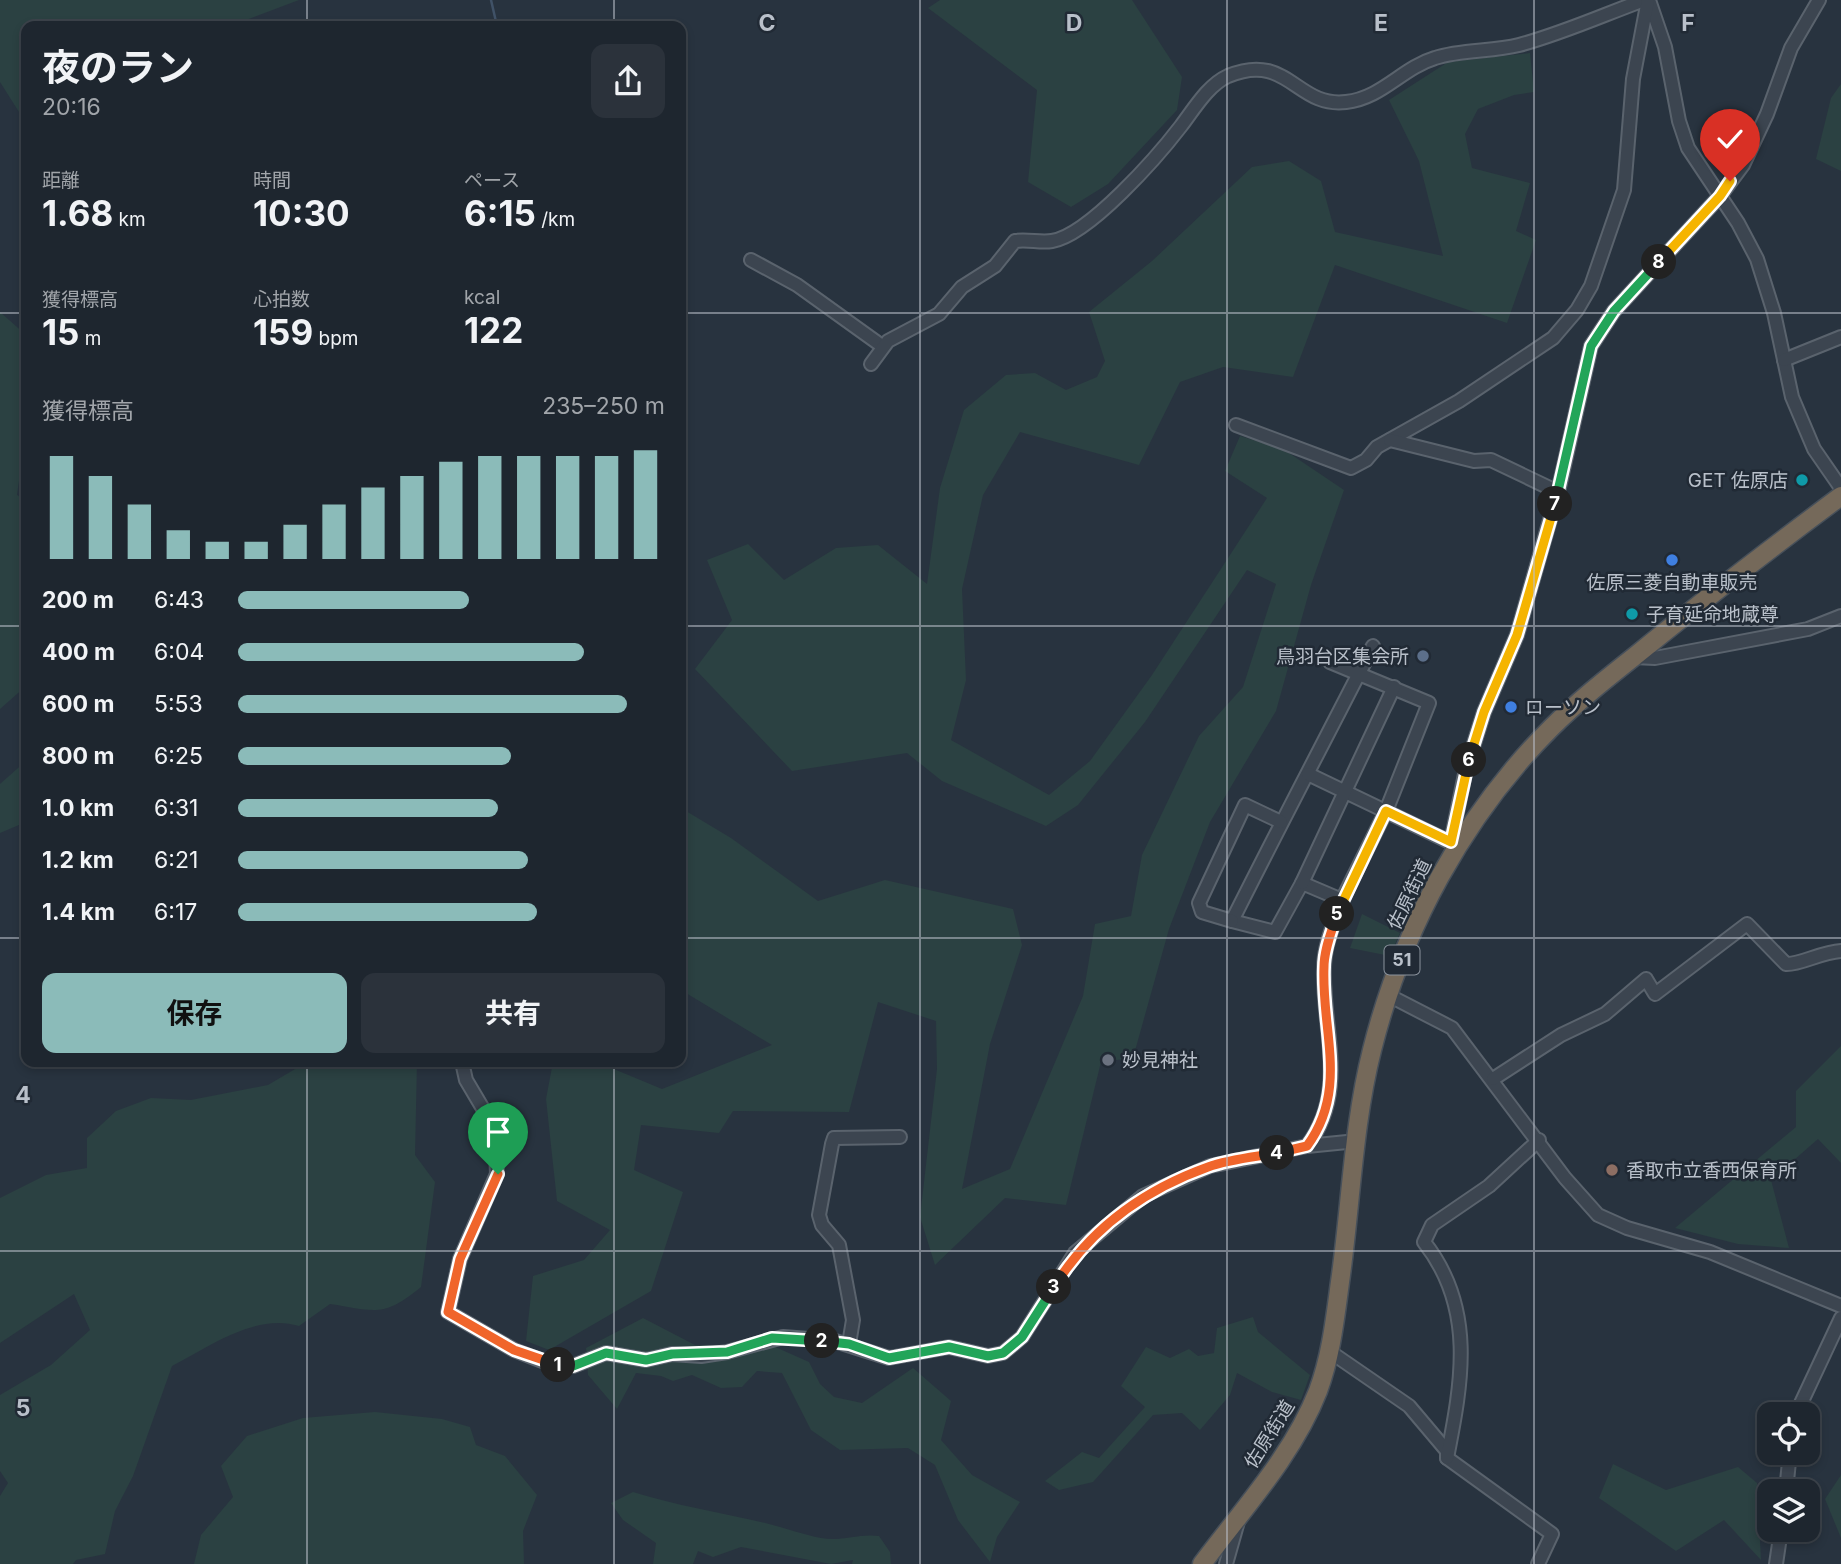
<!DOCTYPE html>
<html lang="ja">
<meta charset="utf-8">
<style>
:root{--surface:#1e262f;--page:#2b323b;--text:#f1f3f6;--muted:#a1a5aa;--line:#3c434b;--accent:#8bbbb9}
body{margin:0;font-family:Inter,"Noto Sans JP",sans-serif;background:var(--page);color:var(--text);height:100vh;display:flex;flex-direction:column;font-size:26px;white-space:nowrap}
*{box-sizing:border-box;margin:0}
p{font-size:23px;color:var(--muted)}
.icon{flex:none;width:38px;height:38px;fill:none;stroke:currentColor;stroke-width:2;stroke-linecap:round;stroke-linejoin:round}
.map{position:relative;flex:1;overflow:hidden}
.drawer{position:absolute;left:21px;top:21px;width:665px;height:1046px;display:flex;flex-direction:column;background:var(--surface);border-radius:14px;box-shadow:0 4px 10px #0003,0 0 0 2px var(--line)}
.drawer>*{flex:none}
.controls{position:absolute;left:1757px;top:1402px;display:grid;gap:14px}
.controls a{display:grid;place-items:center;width:63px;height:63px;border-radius:14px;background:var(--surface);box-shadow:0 4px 10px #0003,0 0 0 2px var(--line);font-size:35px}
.pin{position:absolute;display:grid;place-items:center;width:60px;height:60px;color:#fff;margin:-72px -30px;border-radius:50% 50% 50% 0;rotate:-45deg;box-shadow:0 0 7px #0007}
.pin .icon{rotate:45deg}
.km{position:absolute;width:35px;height:35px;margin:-18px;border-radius:50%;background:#222;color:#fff;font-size:19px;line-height:35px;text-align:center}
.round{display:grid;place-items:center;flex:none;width:74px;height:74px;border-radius:14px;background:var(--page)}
.overview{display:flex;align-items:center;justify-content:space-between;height:119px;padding:0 21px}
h1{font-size:38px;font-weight:700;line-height:52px}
.figures{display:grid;grid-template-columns:repeat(3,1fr);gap:10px;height:119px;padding:7px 21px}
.figures div{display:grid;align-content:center}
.figures b{font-size:35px;font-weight:700}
.figures small{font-size:19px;font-weight:400}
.figures p{font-size:19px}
.chart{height:196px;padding:14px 21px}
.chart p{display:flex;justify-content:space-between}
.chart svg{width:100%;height:126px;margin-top:7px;stroke:var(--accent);stroke-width:6}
.primary-button{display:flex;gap:14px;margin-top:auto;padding:14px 21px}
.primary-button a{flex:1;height:80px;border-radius:14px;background:var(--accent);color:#111;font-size:28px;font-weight:700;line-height:80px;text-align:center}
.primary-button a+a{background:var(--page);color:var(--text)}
ul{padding:0 21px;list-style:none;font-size:23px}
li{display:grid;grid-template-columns:112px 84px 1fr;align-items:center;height:52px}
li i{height:18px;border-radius:9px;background:var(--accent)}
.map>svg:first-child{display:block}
.green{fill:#2b4142}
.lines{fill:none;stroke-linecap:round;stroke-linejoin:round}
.stream{stroke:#405267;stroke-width:2.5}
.minor-casing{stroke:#5a636d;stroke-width:16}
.highway-casing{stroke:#47505a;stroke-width:21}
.minor{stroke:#3c4550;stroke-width:12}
.highway{stroke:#75695a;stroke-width:18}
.split-1-casing{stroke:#fff;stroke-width:14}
.split-2-casing{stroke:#fff;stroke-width:14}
.split-3-casing{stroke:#fff;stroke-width:14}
.split-4-casing{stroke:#fff;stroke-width:14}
.split-5-casing{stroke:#fff;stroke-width:14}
.split-6-casing{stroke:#fff;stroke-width:14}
.split-7-casing{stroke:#fff;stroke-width:14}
.split-8-casing{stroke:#fff;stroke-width:14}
.split-9-casing{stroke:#fff;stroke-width:14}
.split-1{stroke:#f0652b;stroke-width:9}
.split-2{stroke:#22a559;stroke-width:9}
.split-3{stroke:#22a559;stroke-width:9}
.split-4{stroke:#f0652b;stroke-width:9}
.split-5{stroke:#f0652b;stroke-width:9}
.split-6{stroke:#f5b400;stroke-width:9}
.split-7{stroke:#f5b400;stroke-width:9}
.split-8{stroke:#22a559;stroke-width:9}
.split-9{stroke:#f5b400;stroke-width:9}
.grid{fill:none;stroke:#b9c0ca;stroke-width:2;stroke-opacity:0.55}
.culture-dot{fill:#0f9aa8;stroke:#212a35;stroke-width:2.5}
.shop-dot{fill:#3f7fe0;stroke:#212a35;stroke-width:2.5}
.service-dot{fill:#5c6f8a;stroke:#212a35;stroke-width:2.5}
.worship-dot{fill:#6b7280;stroke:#212a35;stroke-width:2.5}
.education-dot{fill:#8d6e63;stroke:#212a35;stroke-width:2.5}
.labels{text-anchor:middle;stroke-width:5;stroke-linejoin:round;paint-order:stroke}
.shield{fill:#212a35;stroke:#8b939d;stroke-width:2}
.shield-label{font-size:18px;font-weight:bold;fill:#b9c0ca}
.poi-label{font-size:19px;fill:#b9c0ca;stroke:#212a35;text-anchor:start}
.street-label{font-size:19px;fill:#b9c0ca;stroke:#212a35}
.grid-label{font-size:23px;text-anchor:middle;font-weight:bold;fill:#b9c0ca;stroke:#212a35;stroke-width:5;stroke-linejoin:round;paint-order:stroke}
</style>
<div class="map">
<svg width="1841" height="1564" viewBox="0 0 1841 1564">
<rect width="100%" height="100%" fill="#28333f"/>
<g class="green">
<polygon points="0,0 299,0 230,26 26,26 26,123 0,82"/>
<polygon points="940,0 1132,0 1182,77 1177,110 1108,184 1071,207 1028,182 1037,90 928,8"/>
<polygon points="1530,53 1534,92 1514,95 1478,109 1465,134 1472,168 1530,183 1516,231 1536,240 1507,323 1335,265 1293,377 1223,367 1180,382 1139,465 1020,432 983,495 962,589 966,680 951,740 1049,795 1090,761 1152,675 1267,498 1225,471 1240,436 1283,449 1344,490 1311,585 1276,711 1210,822 1169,929 1133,1058 1101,1062 1066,1205 1005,1198 935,1265 920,1217 937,1069 936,1021 878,1002 849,1112 733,1111 719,1133 641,1125 634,1170 683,1192 651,1291 549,1350 526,1341 533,1276 584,1260 610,1230 557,1201 546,1099 553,1062 597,1062 662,1089 772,1045 681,990 681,808 731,838 818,901 885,880 1013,909 1022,945 990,1044 962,1189 1010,1169 1083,996 1095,924 1131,916 1142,855 1199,736 1243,687 1276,584 1247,570 1145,722 1078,805 1046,826 942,781 907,753 792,771 695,669 732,620 707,560 748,544 784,580 836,548 878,545 927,584 940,488 964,410 1006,375 1035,373 1066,390 1097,377 1105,361 1089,312 1152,261 1252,167 1289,161 1321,181 1335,232 1443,256 1419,161 1389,100 1448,62"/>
<polygon points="1841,84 1841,171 1816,159 1831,98"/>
<polygon points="0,312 26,335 26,431 17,495 26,500 26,686 0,709"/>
<polygon points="26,761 26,822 0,833 0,784"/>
<polygon points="1362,914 1400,933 1390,956 1350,948"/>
<polygon points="1841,1046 1841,1163 1818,1139 1771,1180 1789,1248 1738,1244 1675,1228 1796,1127 1796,1091"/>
<path d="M307 1062H417L415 1155 435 1182 421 1287C383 1318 376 1311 330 1304L299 1326C255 1313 210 1346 172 1366L133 1476 115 1511 105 1554 76 1560 73 1564H0V1496L8 1483 0 1471V1395L51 1365 90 1330 74 1294 0 1343V1198L46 1175 87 1168V1138L116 1111 151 1098 191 1100 268 1085Z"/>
<polygon points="1253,1317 1258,1332 1310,1375 1301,1400 1272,1392 1237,1373 1230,1395 1200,1430 1182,1413 1153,1415 1093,1482 1059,1490 1045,1481 1082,1452 1099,1458 1145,1407 1121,1386 1146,1347 1170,1358 1189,1349 1198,1356 1214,1353 1217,1328"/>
<polygon points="643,1318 695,1345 773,1346 809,1362 820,1384 834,1397 862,1403 913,1368 951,1401 941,1440 972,1475 1020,1502 997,1537 990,1562 958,1520 935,1465 908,1448 840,1450 811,1430 782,1373 757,1371 742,1387 721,1388 692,1375 673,1381 661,1376 636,1373 617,1409 588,1375 586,1348"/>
<polygon points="375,1412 442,1419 470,1427 476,1445 505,1456 537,1495 523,1531 524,1564 194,1564 201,1535 233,1497 221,1466 247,1436 303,1418"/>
<polygon points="1613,1464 1666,1490 1738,1467 1757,1483 1761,1560 1724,1520 1676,1551 1599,1498"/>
<polygon points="1841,1475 1841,1538 1825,1499"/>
<path d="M633 1492C678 1506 723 1513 769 1524 786 1528 804 1535 821 1538 841 1542 859 1533 879 1536L890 1552 891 1564H852L853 1560 831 1564 741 1547 713 1557 698 1551 693 1564H653L656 1543 623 1520 611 1503Z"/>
</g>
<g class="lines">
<g class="stream">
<polyline points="491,0 497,26"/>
<polyline points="455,1255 473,1213"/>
</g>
<g class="minor-casing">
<g id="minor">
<polyline points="1650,3 1665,47 1679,121 1688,148 1738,223 1757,259 1774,313 1792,397 1814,449 1841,488"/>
<polyline points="751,260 797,285 882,346"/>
<polyline points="1784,360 1841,337"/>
<path d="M871 364 888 341 939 314 962 287 995 266 1015 241C1028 239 1040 243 1052 241 1089 235 1158 156 1181 126 1194 109 1208 85 1228 76 1288 51 1296 108 1346 102 1382 98 1402 68 1435 58 1462 49 1492 52 1519 45 1561 34 1603 15 1644 0"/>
<polyline points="1236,425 1351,468 1366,460 1377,447 1459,401 1553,338 1577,310 1591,286 1624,190 1633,79 1648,0"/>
<polyline points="1390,440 1474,461 1491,460 1558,492"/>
<polyline points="1634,657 1655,658 1808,629 1841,616"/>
<path d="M1330 662 1429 703 1386 811 1342 900 1302 883 1275 932 1232 921C1278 829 1326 738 1373 646"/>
<polyline points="1308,774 1456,845"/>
<polyline points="1451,842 1466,769 1484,712 1517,635 1558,492 1591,346 1614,311 1720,196 1743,165 1767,114 1791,48 1819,0"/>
<polyline points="1302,883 1394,687"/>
<polyline points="1232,921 1202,912 1199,903 1245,805 1281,822"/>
<polyline points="1388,995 1452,1028 1565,1178 1598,1215 1627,1228 1710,1252 1841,1306"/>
<polyline points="462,1062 466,1080 495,1129 497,1174 460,1259 448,1312 514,1350 550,1364 573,1366 606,1353 646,1360 672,1354 701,1356 727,1352 783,1337 835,1341 889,1358 949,1347 988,1356 1003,1353 1022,1337 1075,1253 1143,1196 1210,1166 1307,1146 1357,1141"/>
<path d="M1493 1079 1561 1035 1605 1014 1646 979 1655 994 1747 924 1786 964C1800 965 1821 952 1841 951"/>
<path d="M1307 1146C1349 1090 1322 1030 1324 968 1324 945 1335 921 1342 900"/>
<polyline points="849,1344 853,1320 839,1245 822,1225 819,1215 832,1144 834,1138 900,1137"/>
<polyline points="1329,1351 1409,1406 1447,1451 1447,1458 1552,1534 1538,1564"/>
<polyline points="1796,1414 1841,1318"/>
<path d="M1447 1458C1462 1382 1476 1308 1424 1242L1432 1225 1489 1186 1539 1140"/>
<polyline points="1786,1491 1790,1452"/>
<polyline points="1226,1564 1239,1518"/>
<polyline points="1776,1564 1781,1530"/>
</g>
</g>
<g class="highway-casing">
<path id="highway" d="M1202 1564C1243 1509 1293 1455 1318 1391 1331 1356 1335 1319 1340 1282 1351 1205 1353 1125 1372 1050 1402 930 1463 816 1551 728 1577 702 1606 679 1635 656 1702 601 1771 548 1841 496"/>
</g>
<use href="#minor" class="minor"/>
<use href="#highway" class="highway"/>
</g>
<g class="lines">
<g class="split-1-casing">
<polyline id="split-1" points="498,1174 460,1259 448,1312 514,1350 558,1365"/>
</g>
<g class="split-2-casing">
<polyline id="split-2" points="558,1365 573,1366 606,1353 646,1360 672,1354 727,1352 772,1338 822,1341"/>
</g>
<g class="split-3-casing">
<polyline id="split-3" points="822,1341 849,1344 889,1358 949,1347 988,1356 1003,1353 1022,1337 1054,1287"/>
</g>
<g class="split-4-casing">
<path id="split-4" d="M1054 1287C1090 1229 1144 1190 1208 1167 1230 1159 1255 1157 1277 1153"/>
</g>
<g class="split-5-casing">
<path id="split-5" d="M1277 1153 1307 1146C1349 1089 1321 1030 1324 967 1324 949 1332 931 1337 914"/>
</g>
<g class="split-6-casing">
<polyline id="split-6" points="1337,914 1386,811 1451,842 1469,760"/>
</g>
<g class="split-7-casing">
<polyline id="split-7" points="1469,760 1484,712 1517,635 1555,504"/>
</g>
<g class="split-8-casing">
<polyline id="split-8" points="1555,504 1591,346 1614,311 1659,262"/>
</g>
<g class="split-9-casing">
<polyline id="split-9" points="1659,262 1720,196 1730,181"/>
</g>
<use href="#split-1" class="split-1"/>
<use href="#split-2" class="split-2"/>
<use href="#split-3" class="split-3"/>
<use href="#split-4" class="split-4"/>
<use href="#split-5" class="split-5"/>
<use href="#split-6" class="split-6"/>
<use href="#split-7" class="split-7"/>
<use href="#split-8" class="split-8"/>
<use href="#split-9" class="split-9"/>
</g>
<path class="grid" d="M307 0V26M614 0V26M920 0V1564M1227 0V1564M1534 0V1564M0 313H26M681 313H1841M0 626H26M681 626H1841M0 938H26M681 938H1841M307 1062V1564M614 1062V1564M0 1251H1841"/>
<g class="culture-dot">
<circle cx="1802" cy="480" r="7"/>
<circle cx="1632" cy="614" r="7"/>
</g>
<g class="shop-dot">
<circle cx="1672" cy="560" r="7"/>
<circle cx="1511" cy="707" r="7"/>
</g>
<circle class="service-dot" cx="1423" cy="656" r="7"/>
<circle class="worship-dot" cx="1108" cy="1060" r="7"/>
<circle class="education-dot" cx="1612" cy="1170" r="7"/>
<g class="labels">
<rect class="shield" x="1384.5" y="945.5" width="35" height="29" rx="5"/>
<g class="shield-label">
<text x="1402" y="966">51</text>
</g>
<g class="poi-label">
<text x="1788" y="487" text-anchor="end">GET 佐原店</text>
<text x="1672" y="589" text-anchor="middle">佐原三菱自動車販売</text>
<text x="1646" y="621">子育延命地蔵尊</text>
<text x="1409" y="663" text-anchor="end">鳥羽台区集会所</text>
<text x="1525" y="714">ローソン</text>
<text x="1122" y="1067">妙見神社</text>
<text x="1626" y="1177">香取市立香西保育所</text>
</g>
<g class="street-label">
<text transform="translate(1409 894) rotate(-64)" y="7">佐原街道</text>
<text transform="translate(1269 1434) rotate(-58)" y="7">佐原街道</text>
</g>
</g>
<g class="grid-label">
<text x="767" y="31">C</text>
<text x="1074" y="31">D</text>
<text x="1381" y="31">E</text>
<text x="1688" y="31">F</text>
<text x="23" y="1103">4</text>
<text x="23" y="1416">5</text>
</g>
</svg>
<div class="controls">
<a><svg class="icon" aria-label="locate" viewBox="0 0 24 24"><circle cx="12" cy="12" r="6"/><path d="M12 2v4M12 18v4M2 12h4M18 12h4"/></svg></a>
<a><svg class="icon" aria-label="layers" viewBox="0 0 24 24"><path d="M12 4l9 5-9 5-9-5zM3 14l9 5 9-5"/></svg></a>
</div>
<div class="pin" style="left:498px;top:1174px;background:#1e9e55"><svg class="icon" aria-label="arrive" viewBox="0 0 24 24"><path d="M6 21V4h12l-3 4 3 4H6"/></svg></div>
<div class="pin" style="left:1730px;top:181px;background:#d93025"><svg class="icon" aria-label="check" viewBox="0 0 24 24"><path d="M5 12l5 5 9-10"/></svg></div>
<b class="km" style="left:558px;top:1365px">1</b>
<b class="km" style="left:822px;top:1341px">2</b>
<b class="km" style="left:1054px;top:1287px">3</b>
<b class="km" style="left:1277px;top:1153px">4</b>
<b class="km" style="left:1337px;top:914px">5</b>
<b class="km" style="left:1469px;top:760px">6</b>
<b class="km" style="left:1555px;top:504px">7</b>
<b class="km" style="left:1659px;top:262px">8</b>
<section class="drawer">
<div class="overview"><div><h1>夜のラン</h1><p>20:16</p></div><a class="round"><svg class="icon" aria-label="share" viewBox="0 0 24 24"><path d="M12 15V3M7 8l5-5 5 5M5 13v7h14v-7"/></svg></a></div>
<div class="figures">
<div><p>距離</p><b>1.68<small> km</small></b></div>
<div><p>時間</p><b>10:30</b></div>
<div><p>ペース</p><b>6:15<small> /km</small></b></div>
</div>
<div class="figures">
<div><p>獲得標高</p><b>15<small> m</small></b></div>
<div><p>心拍数</p><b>159<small> bpm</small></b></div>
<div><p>kcal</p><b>122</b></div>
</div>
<div class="chart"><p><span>獲得標高</span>235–250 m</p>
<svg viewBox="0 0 160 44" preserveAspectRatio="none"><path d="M5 44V8M15 44V15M25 44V25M35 44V34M45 44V38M55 44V38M65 44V32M75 44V25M85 44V19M95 44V15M105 44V10M115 44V8M125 44V8M135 44V8M145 44V8M155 44V6"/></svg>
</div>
<ul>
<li><b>200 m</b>6:43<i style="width:54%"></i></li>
<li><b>400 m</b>6:04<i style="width:81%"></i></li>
<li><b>600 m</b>5:53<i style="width:91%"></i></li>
<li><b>800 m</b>6:25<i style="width:64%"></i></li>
<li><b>1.0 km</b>6:31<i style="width:61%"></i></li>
<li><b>1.2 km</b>6:21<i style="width:68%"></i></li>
<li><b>1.4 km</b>6:17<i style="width:70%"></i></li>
</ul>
<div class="primary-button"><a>保存</a><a>共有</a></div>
</section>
</div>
